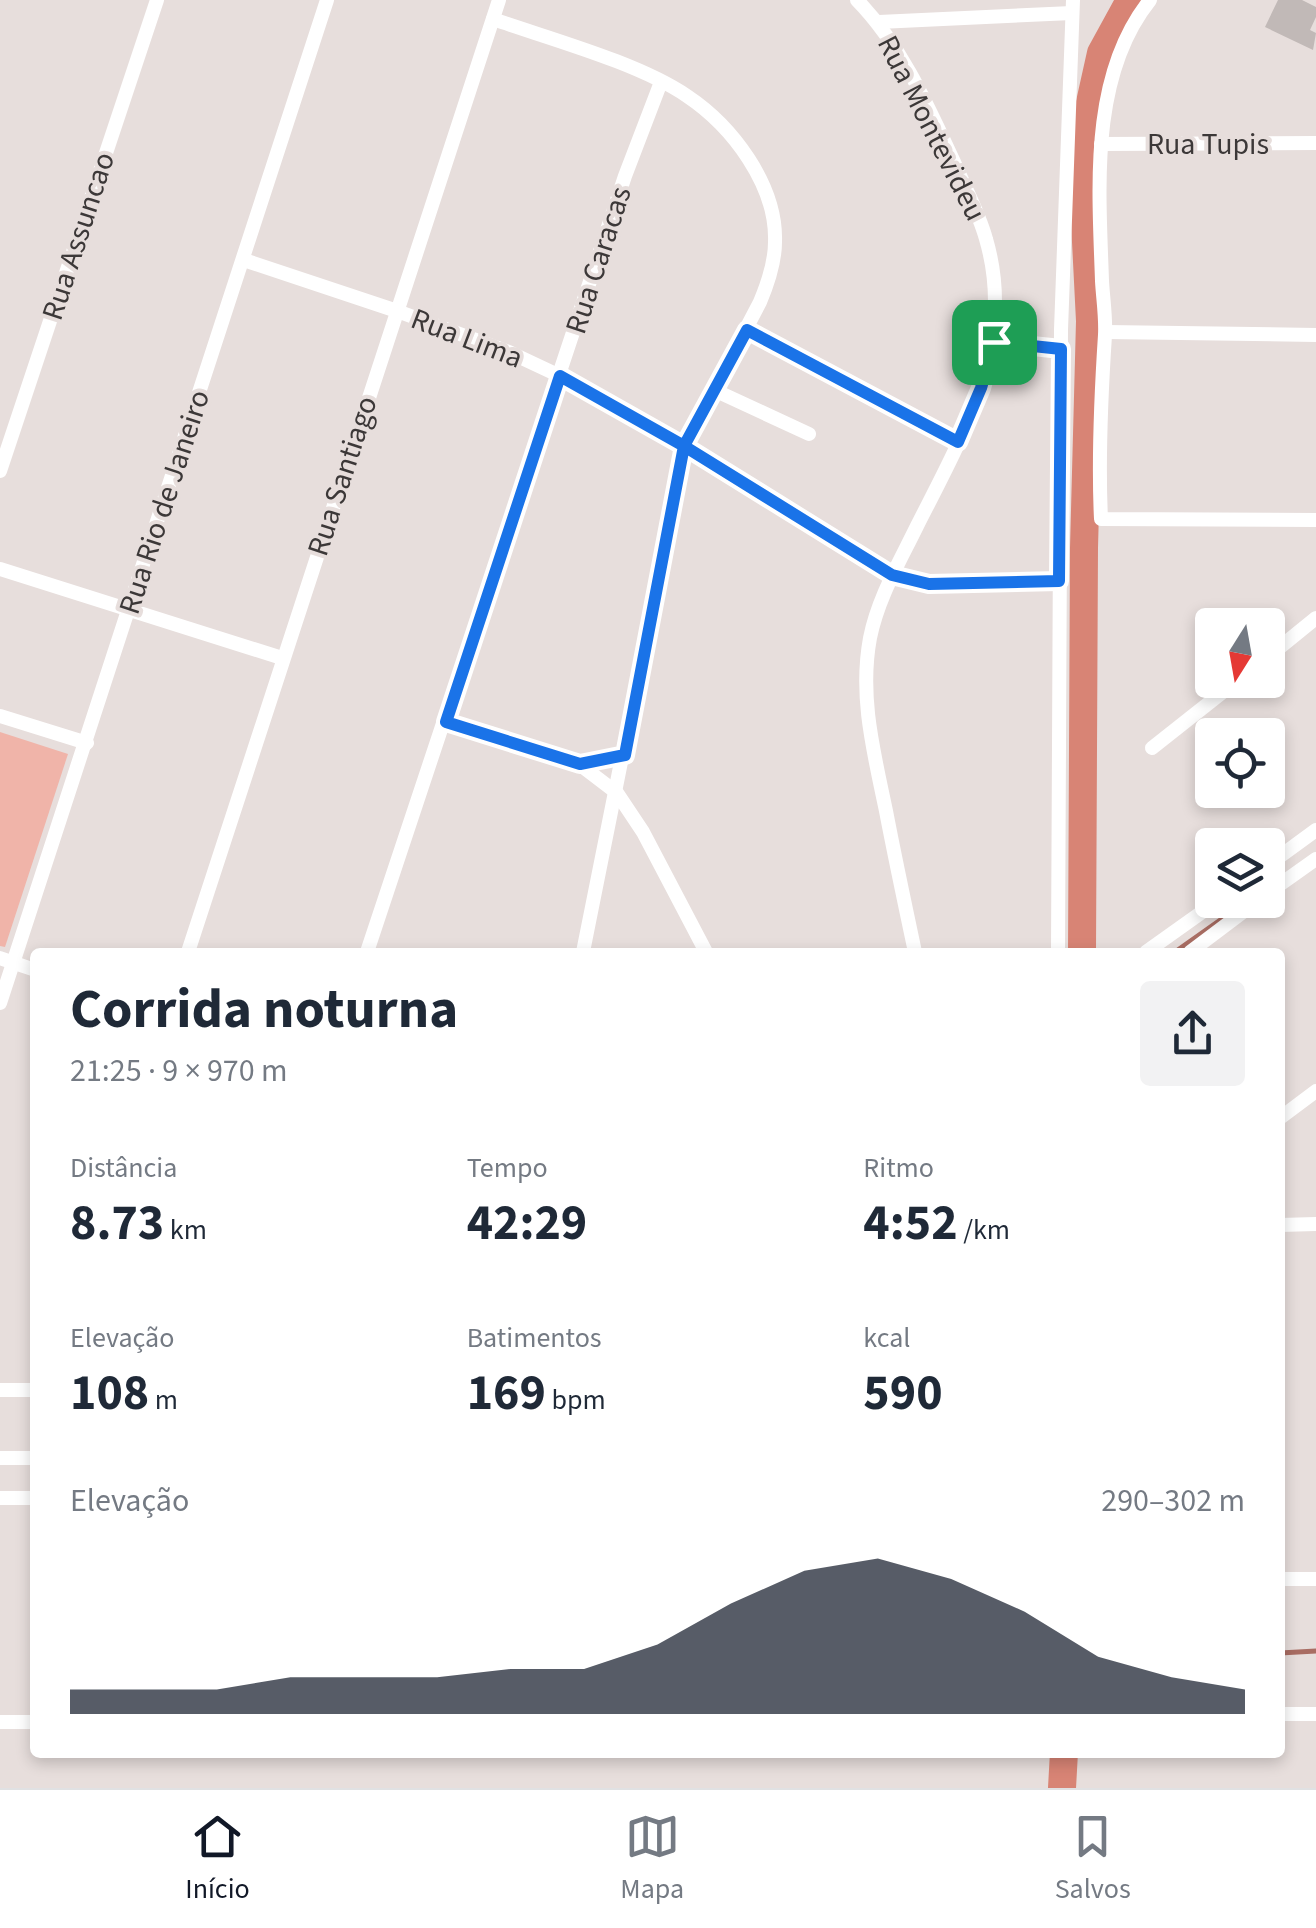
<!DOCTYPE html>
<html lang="pt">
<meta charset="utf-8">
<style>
:root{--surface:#fff;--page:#f2f2f3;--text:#1f2937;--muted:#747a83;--line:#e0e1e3;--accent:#111827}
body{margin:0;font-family:"Source Sans 3",sans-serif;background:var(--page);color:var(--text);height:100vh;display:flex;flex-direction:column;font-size:38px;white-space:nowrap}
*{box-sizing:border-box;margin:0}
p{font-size:32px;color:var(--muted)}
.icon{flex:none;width:55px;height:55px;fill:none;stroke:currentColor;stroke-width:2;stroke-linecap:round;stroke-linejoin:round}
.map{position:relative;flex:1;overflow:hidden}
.drawer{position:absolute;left:30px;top:948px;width:1255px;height:810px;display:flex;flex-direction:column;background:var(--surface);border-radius:10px;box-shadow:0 5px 15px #0003}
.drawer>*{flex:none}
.needle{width:65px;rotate:191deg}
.buttons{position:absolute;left:1195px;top:608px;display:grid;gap:20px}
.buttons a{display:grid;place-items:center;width:90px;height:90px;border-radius:10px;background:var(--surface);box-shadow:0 5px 15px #0003;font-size:50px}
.pin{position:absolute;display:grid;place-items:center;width:85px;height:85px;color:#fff;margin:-42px;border-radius:20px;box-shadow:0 5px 15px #0006}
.round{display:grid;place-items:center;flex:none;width:105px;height:105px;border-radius:10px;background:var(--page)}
.headline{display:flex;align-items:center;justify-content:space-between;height:170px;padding:0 40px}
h1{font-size:55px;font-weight:700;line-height:75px}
.stats{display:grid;grid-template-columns:repeat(3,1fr);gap:15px;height:170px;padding:10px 40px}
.stats div{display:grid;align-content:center}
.stats b{font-size:50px;font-weight:700}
.stats small{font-size:28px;font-weight:400}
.stats p{font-size:28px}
.chart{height:280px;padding:20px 40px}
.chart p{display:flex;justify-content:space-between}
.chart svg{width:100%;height:180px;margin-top:10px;fill:var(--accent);opacity:.7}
.dock{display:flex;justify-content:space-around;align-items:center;height:140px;border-top:2px solid var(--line);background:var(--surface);font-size:28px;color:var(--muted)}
.dock a{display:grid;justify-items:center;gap:5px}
.dock .active{color:var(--accent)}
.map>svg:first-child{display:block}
.green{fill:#f0b4a9}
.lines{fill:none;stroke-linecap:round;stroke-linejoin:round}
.stream{stroke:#a96d63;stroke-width:5}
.river{stroke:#d88475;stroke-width:28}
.building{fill:#c1b9b7}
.street{stroke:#fff;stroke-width:14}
.route-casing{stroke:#fff;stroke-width:20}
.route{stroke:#1a73e8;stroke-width:12}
.labels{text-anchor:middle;stroke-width:8;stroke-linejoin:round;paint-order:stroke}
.street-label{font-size:30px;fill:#3c3838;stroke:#e7dedc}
</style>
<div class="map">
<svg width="1316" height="1788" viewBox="0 0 1316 1788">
<rect width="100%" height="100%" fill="#e7dedc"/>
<polygon class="green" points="0,732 68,754 5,947 0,946"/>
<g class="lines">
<g class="stream">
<polyline points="1175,952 1226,916"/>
<polyline points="1280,1653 1316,1651"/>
</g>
<g class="river">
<polyline points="1082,952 1084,548 1090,321 1081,143 1101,53 1130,0"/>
<polyline points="1062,1788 1064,1752"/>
</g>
</g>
<polygon class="building" points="1278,0 1302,0 1316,7 1316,17 1310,30 1316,33 1313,50 1265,27"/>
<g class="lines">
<g class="street">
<path d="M857 0C901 45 928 106 954 162 965 188 979 213 986 239 1017 344 963 435 917 526 899 563 878 598 870 638 859 697 874 753 886 811 895 858 905 905 915 952"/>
<path d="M1150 0C1089 76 1099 189 1102 281 1103 299 1106 317 1105 335 1101 396 1098 458 1101 519L1316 520"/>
<path d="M493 19C550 39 639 63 687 96 732 126 777 185 775 242 775 263 768 283 760 302L684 447 583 952"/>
<polyline points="879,22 1072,13"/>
<polyline points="1101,144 1316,143"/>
<polyline points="244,260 397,311 509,352 560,376 684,447 892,575 929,584 1059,581"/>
<polyline points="747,330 958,442"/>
<polyline points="1106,332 1316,335"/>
<polyline points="994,342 1061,349"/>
<polyline points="714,390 809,434"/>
<polyline points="0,471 157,0"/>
<polyline points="0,569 282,658"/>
<polyline points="1268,657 1316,618"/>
<polyline points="0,716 87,743"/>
<polyline points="445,722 579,764 617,793 643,832 706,952"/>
<polyline points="1152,748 1238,680"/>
<polyline points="579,764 625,755"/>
<polyline points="1268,865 1316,830"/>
<polyline points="1268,893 1316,859"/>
<polyline points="188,952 499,0"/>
<polyline points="367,952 625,176 661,82"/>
<polyline points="1058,952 1061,330 1073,0"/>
<polyline points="1146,952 1219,900"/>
<polyline points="1190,952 1259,900"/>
<polyline points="0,958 35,970"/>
<polyline points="0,1003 327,0"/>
<polyline points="1280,1118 1316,1091"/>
<polyline points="1280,1225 1316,1224"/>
<polyline points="0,1390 35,1390"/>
<polyline points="0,1458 35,1458"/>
<polyline points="0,1498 35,1498"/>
<polyline points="1280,1579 1316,1579"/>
<polyline points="1280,1714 1316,1714"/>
<polyline points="0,1722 35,1722"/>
</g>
</g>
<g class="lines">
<g class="route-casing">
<polyline id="route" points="994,342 981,388 958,442 747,330 684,446 625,755 580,764 446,722 560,376 684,446 892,575 929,584 1059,581 1061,349 994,342"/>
</g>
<use href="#route" class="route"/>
</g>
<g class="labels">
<g class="street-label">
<text transform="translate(932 128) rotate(63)" y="10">Rua Montevideu</text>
<text x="1208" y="154">Rua Tupis</text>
<text transform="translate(78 236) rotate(-72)" y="10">Rua Assuncao</text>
<text transform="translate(598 260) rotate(-72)" y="10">Rua Caracas</text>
<text transform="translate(467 338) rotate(21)" y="10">Rua Lima</text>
<text transform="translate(342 476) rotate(-72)" y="10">Rua Santiago</text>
<text transform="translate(164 502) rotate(-72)" y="10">Rua Rio de Janeiro</text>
</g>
</g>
</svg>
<div class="buttons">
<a><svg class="needle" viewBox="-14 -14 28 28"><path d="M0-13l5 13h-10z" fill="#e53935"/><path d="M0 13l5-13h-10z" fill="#747a83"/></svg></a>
<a><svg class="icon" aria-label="locate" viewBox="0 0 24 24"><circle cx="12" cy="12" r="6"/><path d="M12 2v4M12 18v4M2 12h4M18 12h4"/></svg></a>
<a><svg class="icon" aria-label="layers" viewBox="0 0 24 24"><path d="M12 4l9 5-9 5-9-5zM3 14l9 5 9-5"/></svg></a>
</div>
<div class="pin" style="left:994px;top:342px;background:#1e9e55"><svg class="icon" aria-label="arrive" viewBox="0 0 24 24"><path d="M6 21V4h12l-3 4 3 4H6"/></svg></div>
<section class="drawer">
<div class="headline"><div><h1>Corrida noturna</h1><p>21:25 · 9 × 970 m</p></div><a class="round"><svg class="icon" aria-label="share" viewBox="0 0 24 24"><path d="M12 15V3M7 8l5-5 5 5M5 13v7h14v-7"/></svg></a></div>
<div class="stats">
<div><p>Distância</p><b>8.73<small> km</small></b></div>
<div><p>Tempo</p><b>42:29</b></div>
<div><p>Ritmo</p><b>4:52<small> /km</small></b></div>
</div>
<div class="stats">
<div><p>Elevação</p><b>108<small> m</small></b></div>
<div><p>Batimentos</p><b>169<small> bpm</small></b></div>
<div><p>kcal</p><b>590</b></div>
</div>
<div class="chart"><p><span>Elevação</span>290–302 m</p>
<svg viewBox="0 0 160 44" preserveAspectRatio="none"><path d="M0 44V38L10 38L20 38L30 35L40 35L50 35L60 33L70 33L80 27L90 17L100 9L110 6L120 11L130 19L140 30L150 35L160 38V44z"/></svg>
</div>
</section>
</div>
<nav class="dock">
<a class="active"><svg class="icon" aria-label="home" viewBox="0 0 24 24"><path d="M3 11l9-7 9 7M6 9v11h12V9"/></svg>Início</a>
<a><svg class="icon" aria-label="map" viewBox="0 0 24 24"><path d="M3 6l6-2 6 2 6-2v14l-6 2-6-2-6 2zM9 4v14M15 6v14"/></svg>Mapa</a>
<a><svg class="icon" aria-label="saved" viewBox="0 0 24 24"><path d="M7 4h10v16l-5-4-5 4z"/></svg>Salvos</a>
</nav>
